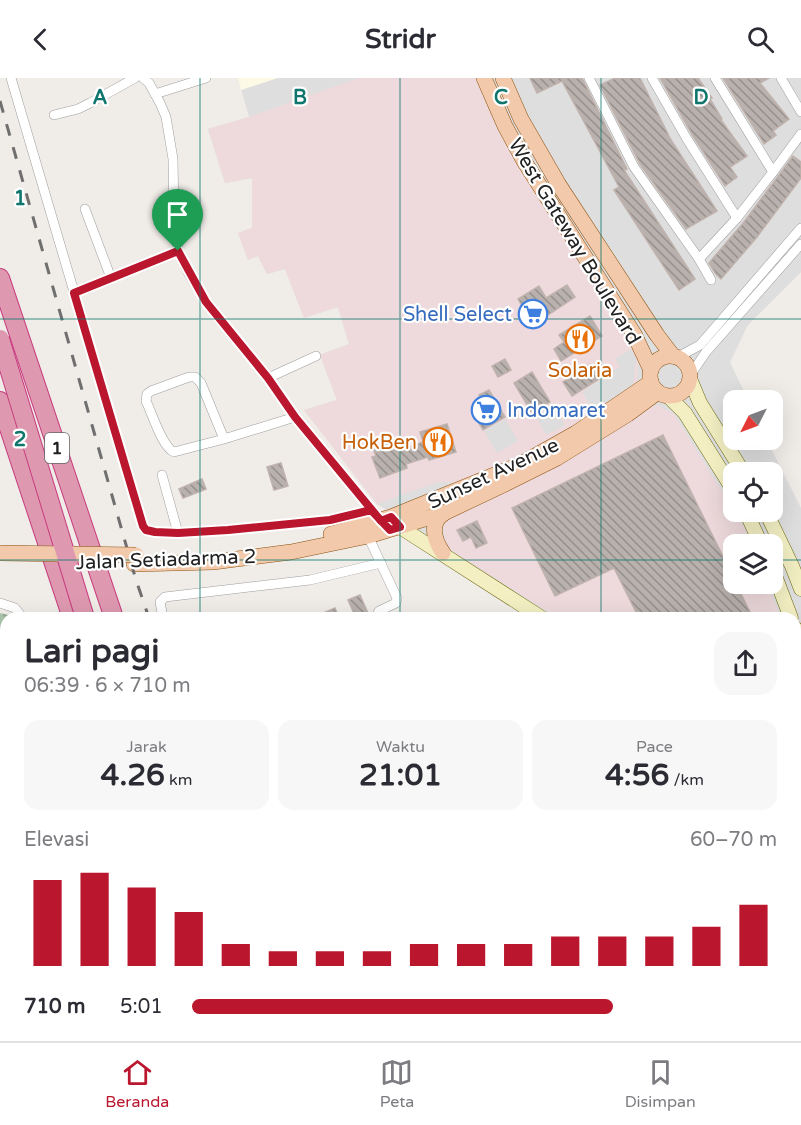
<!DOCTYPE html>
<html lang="id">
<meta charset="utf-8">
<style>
:root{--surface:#fff;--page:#f7f7f7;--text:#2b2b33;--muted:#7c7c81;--line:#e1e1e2;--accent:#ba172e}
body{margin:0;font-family:"Varela Round",sans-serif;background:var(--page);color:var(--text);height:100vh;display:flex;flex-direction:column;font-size:22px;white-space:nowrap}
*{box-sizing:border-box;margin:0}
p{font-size:20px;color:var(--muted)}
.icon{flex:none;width:33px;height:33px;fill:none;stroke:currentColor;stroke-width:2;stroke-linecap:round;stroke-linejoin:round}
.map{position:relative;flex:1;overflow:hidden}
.side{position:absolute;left:0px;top:534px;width:801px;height:429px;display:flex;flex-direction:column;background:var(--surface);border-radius:18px 18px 0 0;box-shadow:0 6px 24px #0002}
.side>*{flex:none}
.needle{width:39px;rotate:228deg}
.controls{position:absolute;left:723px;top:312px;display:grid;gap:12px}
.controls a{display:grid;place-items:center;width:60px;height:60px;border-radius:12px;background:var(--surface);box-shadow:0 6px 24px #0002;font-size:30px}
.pin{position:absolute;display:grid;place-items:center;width:51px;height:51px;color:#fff;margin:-62px -26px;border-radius:50% 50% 50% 0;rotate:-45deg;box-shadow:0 0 6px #0007}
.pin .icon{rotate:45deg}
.round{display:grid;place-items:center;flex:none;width:63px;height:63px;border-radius:18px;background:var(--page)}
.head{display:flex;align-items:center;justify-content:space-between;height:102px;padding:0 24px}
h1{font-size:33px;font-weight:800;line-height:45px}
.metrics{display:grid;grid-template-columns:repeat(3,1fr);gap:9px;height:102px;padding:6px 24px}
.metrics div{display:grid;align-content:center;border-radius:15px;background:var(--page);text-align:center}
.metrics b{font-size:30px;font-weight:800}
.metrics small{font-size:16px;font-weight:400}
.metrics p{font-size:16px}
.chart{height:168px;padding:12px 24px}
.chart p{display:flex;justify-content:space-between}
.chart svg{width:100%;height:108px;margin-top:6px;stroke:var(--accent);stroke-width:6}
ul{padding:0 24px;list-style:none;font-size:20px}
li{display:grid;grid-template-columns:96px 72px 1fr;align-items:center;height:45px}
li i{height:15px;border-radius:8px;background:var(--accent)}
header{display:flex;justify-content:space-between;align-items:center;height:78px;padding:0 24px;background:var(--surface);font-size:27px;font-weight:800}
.tab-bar{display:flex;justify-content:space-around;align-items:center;height:84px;border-top:2px solid var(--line);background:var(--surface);font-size:16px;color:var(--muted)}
.tab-bar a{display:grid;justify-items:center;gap:3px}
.tab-bar .active{color:var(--accent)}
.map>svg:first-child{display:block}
.residential{fill:#dedede;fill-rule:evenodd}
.commercial{fill:#eedadc}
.industrial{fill:#e8dbe7}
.education{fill:#fcf9e5}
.cemetery{fill:url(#cemetery-stones)}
.parking{fill:#ddd}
.building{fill:url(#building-back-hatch);stroke:#c0b2ac;stroke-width:1.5}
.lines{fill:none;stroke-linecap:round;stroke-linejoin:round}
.minor-casing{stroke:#9e9e9e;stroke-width:10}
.secondary-casing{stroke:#6d6a12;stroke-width:15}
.primary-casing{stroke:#8c5211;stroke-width:16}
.motorway-casing{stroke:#c83c7f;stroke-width:20}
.minor{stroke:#fff;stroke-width:9}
.secondary{stroke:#f3efc3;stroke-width:14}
.primary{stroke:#f2caab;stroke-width:15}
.motorway{stroke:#de99b0;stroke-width:18}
.rail{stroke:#6f6f6f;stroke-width:3;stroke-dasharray:12 12;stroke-linecap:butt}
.primary-bridge-casing{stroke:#8c5211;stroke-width:16;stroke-linecap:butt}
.motorway-bridge-casing{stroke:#c83c7f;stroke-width:20;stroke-linecap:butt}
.primary-bridge{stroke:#f2caab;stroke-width:15}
.motorway-bridge{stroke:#de99b0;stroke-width:18}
.route-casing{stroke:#fff;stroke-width:12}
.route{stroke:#ba172e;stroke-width:8}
.grid{fill:none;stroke:#0f766e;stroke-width:1.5;stroke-opacity:0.55}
.labels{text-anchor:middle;stroke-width:4.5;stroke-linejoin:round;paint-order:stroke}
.shield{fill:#fff;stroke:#646464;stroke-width:1.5}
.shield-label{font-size:18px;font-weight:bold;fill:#212121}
.street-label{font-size:20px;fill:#212121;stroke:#fff}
.shop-label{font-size:20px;fill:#366cbe;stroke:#fff;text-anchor:end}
.food-label{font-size:20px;fill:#c56008;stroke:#fff}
.grid-label{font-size:20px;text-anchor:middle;font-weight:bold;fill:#0f766e;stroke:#fff;stroke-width:4.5;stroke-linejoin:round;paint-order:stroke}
</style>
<header><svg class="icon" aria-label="back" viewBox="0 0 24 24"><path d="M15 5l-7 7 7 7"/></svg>Stridr<svg class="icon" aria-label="search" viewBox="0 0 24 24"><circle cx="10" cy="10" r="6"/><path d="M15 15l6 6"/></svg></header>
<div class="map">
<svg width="801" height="963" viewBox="0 0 801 963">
<defs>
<pattern id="cemetery-stones" width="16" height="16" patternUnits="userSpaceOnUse" patternTransform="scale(1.5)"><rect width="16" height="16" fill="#acc6ac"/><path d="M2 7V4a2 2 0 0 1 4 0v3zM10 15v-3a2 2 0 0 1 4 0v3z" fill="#94aa94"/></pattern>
<pattern id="building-back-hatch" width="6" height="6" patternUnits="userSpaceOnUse" patternTransform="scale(1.5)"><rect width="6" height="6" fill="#b9b1ae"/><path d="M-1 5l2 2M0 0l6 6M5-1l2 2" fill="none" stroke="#96908d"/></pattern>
</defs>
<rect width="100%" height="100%" fill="#f0ece8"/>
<path class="residential" d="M238 0H801V194L748 247 730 284 748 322H734V362H767L801 430V636L795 640V540H557L377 426 304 332 337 322 320 277 349 266 338 229 304 240 285 191 267 196 258 178 248 182 238 155 252 150V100L225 105 208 51 249 39ZM734 394H772V434H734ZM734 466H772V506H734Z"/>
<g class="commercial">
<polygon points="359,0 478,0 534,113 639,281 636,310 518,382 464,405 438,404 377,426 304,332 337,322 320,277 349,266 338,229 304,240 285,191 267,196 258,178 248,182 238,155 252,150 252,100 225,105 208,51 249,39"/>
<polygon points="658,327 674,336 744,449 751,466 734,466 734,506 767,506 781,540 558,540 447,470 443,449 448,439 648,330"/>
<polygon points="795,574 801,589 801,629 795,635"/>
</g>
<polygon class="industrial" points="305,957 593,957 592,963 280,963"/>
<polygon class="education" points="238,0 278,0 241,12"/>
<polygon class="cemetery" points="0,535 12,538 13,540 6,540 6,696 0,698"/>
<g class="parking">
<polygon points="631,271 636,281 633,307 594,333 582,314 605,298 608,302 614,299 611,294 620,289 615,281"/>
<polygon points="552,325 565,347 546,357 534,335"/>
<polygon points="505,341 518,363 497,375 484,353"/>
</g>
<g class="building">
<polygon points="530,0 582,0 627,91 624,92 695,201 679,212 614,112 619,109 562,3 537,15"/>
<polygon points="615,0 640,0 671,62 717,133 686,151 640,86 600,7"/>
<polygon points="660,0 698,0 712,20 710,21 722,41 721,42 747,78 730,89 737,99 725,108 693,58"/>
<polygon points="723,0 769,0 760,5 789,41 773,53 776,57 764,66"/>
<polygon points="793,78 801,84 801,100 757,159 721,201 715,195 709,185 744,144"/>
<polygon points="567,207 575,219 533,247 518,221 539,208 546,220"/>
<polygon points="590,238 602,258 561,283 554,271 564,264 559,257"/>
<polygon points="505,281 511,292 498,299 492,288"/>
<polygon points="590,286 599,301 572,318 563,304"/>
<polygon points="532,294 550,324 532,335 514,305"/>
<polygon points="489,312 505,339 483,352 474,337 484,334 479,317"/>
<polygon points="447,346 456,374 429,382 428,379 406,386 407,390 380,400 372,379 376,378 373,370 393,363 397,373 423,364 420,354"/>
<polygon points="663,357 734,501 734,506 736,506 753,540 639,540 614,490 555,518 512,430"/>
<polygon points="281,385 288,408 274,412 267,389"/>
<polygon points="202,401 206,411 183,420 179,411"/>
<polygon points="477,443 487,465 476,470 471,459 463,463 457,452"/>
<polygon points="360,517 370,540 356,540 348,522"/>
<polygon points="335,530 339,540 312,540"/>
</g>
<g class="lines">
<g class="minor-casing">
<g id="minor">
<polyline points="11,0 143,448 145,452 155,454 178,455 228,452 330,442 371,432"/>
<polyline points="143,0 149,5 160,25 166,39 173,81 174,138 178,173 189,196 206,224 218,240 268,300 295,339 374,435"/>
<polyline points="589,0 634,89 699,181 711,202"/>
<polyline points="652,0 687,61 737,140"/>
<polyline points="715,0 773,94"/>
<polyline points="781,0 801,34"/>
<polyline points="155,16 206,0"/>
<polyline points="54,37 78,31 90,25 135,0"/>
<polyline points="85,131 111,200"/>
<polyline points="699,181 737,140 773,94 801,56"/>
<polyline points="74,215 178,173"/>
<polyline points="678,279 700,267 801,150"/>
<polyline points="691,296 706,274 801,166"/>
<polyline points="268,300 316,278"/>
<path d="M224 361 201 305 195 299H189L151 313 147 316 146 323C152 335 162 369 174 374L224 361 295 339"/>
<polyline points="162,397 178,455"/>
<polyline points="368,458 397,520 396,525 379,533 378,535 379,540"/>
<polyline points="0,525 15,530 23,540"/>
<polyline points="163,540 160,524 165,519 310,502 381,485"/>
<polyline points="0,706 6,703"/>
<polyline points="795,744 801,755"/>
<polyline points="795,808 801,807"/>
<polyline points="795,896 801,894"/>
<polyline points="795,906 801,920"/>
<polyline points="795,944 801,940"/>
<polyline points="628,957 631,963"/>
<polyline points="682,957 685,963"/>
<polyline points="773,957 777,963"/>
<polyline points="705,963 715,957"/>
</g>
</g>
<g class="secondary-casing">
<g id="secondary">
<polyline points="690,301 700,325 743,394"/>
<polyline points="668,318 685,335 734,413"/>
<polyline points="746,434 761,466"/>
<polyline points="766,434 792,488 801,511"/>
<polyline points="394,442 400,449 542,540"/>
<polyline points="772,490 791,540"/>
<polyline points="795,550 801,566"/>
<polyline points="795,652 801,651"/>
</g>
</g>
<g class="primary-casing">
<g id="primary">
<polyline points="484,0 505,48 524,83 634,256 651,292"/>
<polyline points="503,0 521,41 559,107 657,257 673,278"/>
<circle cx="670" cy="298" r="20"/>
<polyline points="331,456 391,439 519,387 576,355 651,304"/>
<path d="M443 475C437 466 431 453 437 442 439 439 442 437 444 435"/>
<polyline points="134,486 213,484 291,474 368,458 444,435 507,405 557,380 628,336 658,314"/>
</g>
</g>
<g class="motorway-casing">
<g id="motorway">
<polyline points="0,200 114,540"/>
<polyline points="0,323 72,540"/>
<polyline points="214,957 216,963"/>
<polyline points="255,957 258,963"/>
</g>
</g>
<use href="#minor" class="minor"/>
<use href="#secondary" class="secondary"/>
<use href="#primary" class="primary"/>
<use href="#motorway" class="motorway"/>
<g class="rail">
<polyline points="0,23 136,502 149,540"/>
<polyline points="279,957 281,963"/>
</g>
<g class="primary-bridge-casing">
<polyline id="primary-bridge" points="0,475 136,477"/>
</g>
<g class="motorway-bridge-casing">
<polyline id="motorway-bridge" points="0,261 85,540"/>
</g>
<use href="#primary-bridge" class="primary-bridge"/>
<use href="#motorway-bridge" class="motorway-bridge"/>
</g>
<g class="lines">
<g class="route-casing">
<polyline id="route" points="178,173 74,215 143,448 146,452 155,454 178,455 228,452 330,442 371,432 390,452 400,449 391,439 381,443 295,339 268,300 206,224 178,173"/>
</g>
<use href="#route" class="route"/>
</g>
<path class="grid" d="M200 0V540M400 0V540M601 0V540M0 241H801M0 482H734M772 482H801M0 722H6M795 722H801M200 957V963M400 957V963M601 957V963"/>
<defs>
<g id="supermarket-ring" transform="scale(1.5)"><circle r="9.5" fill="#fff" stroke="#3f7fe0" stroke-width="1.5"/><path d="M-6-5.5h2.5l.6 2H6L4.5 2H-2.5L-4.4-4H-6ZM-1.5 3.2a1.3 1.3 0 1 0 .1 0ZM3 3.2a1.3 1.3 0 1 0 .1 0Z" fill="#3f7fe0"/></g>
<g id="restaurant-ring" transform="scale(1.5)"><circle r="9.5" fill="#fff" stroke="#e8710a" stroke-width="1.5"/><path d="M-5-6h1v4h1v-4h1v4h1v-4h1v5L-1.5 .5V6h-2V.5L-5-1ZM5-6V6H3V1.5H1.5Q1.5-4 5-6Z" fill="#e8710a"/></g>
</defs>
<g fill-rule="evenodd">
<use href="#supermarket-ring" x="533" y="236"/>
<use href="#restaurant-ring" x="580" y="261"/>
<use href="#supermarket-ring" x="486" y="332"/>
<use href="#restaurant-ring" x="438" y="364"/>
</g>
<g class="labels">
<rect class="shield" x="45" y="355" width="24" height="30" rx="4.5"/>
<g class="shield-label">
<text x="57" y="376">1</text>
</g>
<g class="street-label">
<text transform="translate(575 163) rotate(59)" y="7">West Gateway Boulevard</text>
<text transform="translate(493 395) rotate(-25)" y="7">Sunset Avenue</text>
<text transform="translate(166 481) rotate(-2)" y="7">Jalan Setiadarma 2</text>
</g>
<g class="shop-label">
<text x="512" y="243">Shell Select</text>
<text x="507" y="339" text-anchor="start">Indomaret</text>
</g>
<g class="food-label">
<text x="580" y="299">Solaria</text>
<text x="417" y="371" text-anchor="end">HokBen</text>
</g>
</g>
<g class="grid-label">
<text x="100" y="26">A</text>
<text x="300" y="26">B</text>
<text x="501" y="26">C</text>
<text x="701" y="26">D</text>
<text x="20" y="127">1</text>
<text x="20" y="368">2</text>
</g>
</svg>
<div class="controls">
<a><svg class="needle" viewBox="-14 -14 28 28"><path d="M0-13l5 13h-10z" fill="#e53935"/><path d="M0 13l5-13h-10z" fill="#7c7c81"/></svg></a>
<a><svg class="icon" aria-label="locate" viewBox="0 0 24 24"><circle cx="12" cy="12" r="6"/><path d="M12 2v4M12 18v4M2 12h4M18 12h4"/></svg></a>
<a><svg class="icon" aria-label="layers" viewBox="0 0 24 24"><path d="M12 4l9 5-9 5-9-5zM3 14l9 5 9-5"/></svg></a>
</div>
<div class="pin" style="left:178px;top:173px;background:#1e9e55"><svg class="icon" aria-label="arrive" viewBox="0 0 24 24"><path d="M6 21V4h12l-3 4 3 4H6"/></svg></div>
<section class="side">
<div class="head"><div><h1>Lari pagi</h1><p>06:39 · 6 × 710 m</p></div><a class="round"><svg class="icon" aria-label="share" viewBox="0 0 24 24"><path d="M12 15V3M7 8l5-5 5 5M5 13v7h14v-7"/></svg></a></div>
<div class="metrics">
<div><p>Jarak</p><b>4.26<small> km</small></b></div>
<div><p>Waktu</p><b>21:01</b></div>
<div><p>Pace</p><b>4:56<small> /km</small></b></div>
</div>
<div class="chart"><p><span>Elevasi</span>60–70 m</p>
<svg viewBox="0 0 160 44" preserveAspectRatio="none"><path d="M5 44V9M15 44V6M25 44V12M35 44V22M45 44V35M55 44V38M65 44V38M75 44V38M85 44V35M95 44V35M105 44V35M115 44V32M125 44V32M135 44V32M145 44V28M155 44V19"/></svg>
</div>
<ul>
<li><b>710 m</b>5:01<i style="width:72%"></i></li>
</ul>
</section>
</div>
<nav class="tab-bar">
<a class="active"><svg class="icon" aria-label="home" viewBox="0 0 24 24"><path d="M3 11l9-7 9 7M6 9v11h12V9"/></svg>Beranda</a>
<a><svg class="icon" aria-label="map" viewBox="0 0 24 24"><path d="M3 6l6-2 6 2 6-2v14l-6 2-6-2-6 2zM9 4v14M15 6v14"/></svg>Peta</a>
<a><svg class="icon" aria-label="saved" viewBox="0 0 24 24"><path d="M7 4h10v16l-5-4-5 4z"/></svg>Disimpan</a>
</nav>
